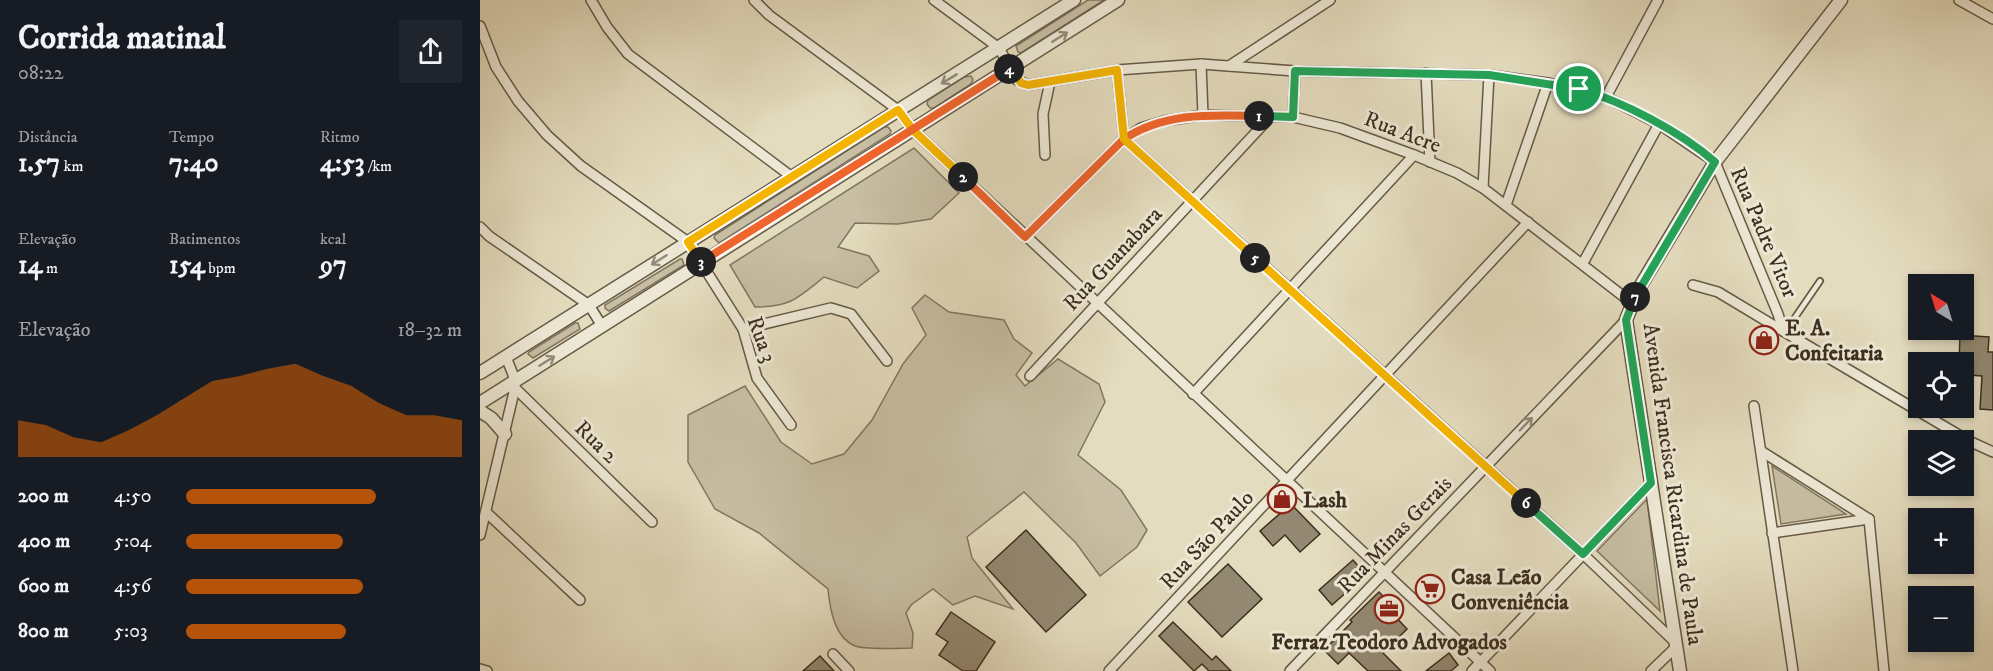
<!DOCTYPE html>
<html lang="pt">
<meta charset="utf-8">
<style>
:root{--surface:#171b24;--page:#20242c;--text:#f1f3f6;--muted:#9ea1a6;--accent:#b45309}
body{margin:0;font-family:"IM FELL DW Pica",serif;background:var(--page);color:var(--text);height:100vh;display:flex;flex-direction:column;font-size:22px;white-space:nowrap}
*{box-sizing:border-box;margin:0}
p{font-size:20px;color:var(--muted)}
.icon{flex:none;width:33px;height:33px;fill:none;stroke:currentColor;stroke-width:2;stroke-linecap:round;stroke-linejoin:round}
.map{position:relative;flex:1;overflow:hidden}
.details{display:flex;flex-direction:column;background:var(--surface);width:480px}
.details>*{flex:none}
.needle{width:39px;rotate:322deg}
.buttons{position:absolute;left:1428px;top:274px;display:grid;gap:12px}
.buttons a{display:grid;place-items:center;width:66px;height:66px;border-radius:0px;background:var(--surface);box-shadow:0 3px 9px #0003;font-size:30px}
.pin{position:absolute;display:grid;place-items:center;width:51px;height:51px;color:#fff;margin:-26px;border:3px solid #fff;border-radius:50%;box-shadow:0 2px 6px #0007}
.km{position:absolute;width:30px;height:30px;margin:-15px;border-radius:50%;background:#222;color:#fff;font-size:16px;line-height:30px;text-align:center}
.round{display:grid;place-items:center;flex:none;width:63px;height:63px;border-radius:0px;background:var(--page)}
.summary{display:flex;align-items:center;justify-content:space-between;height:102px;padding:0 18px}
h1{font-size:33px;font-weight:700;line-height:45px}
.stats{display:grid;grid-template-columns:repeat(3,1fr);gap:9px;height:102px;padding:6px 18px}
.stats div{display:grid;align-content:center}
.stats b{font-size:26px;font-weight:700}
.stats small{font-size:16px;font-weight:400}
.stats p{font-size:16px}
.chart{height:168px;padding:12px 18px}
.chart p{display:flex;justify-content:space-between}
.chart svg{width:100%;height:108px;margin-top:6px;fill:var(--accent);opacity:.7}
ul{padding:0 18px;list-style:none;font-size:20px}
li{display:grid;grid-template-columns:96px 72px 1fr;align-items:center;height:45px}
li i{height:15px;border-radius:8px;background:var(--accent)}
main{display:flex;flex:1;min-height:0}
.map>svg:first-child{display:block}
.green{fill:#c7bea3;stroke:#827660;stroke-width:1.5}
.building{fill:#938871;stroke:#3c2e1e;stroke-width:1.5}
.lines{fill:none;stroke-linecap:round;stroke-linejoin:round}
.service-casing{stroke:#665a46;stroke-width:8}
.minor-casing{stroke:#665a46;stroke-width:12}
.tertiary-casing{stroke:#665a46;stroke-width:15}
.service{stroke:#ede8d5;stroke-width:4.5}
.minor{stroke:#ede8d5;stroke-width:9}
.tertiary{stroke:#ede8d5;stroke-width:12}
.oneway{stroke:#948b7a}
.split-1-casing{stroke:#fff;stroke-width:12}
.split-2-casing{stroke:#fff;stroke-width:12}
.split-3-casing{stroke:#fff;stroke-width:12}
.split-4-casing{stroke:#fff;stroke-width:12}
.split-5-casing{stroke:#fff;stroke-width:12}
.split-6-casing{stroke:#fff;stroke-width:12}
.split-7-casing{stroke:#fff;stroke-width:12}
.split-8-casing{stroke:#fff;stroke-width:12}
.split-1{stroke:#22a559;stroke-width:8}
.split-2{stroke:#f0652b;stroke-width:8}
.split-3{stroke:#f5b400;stroke-width:8}
.split-4{stroke:#f0652b;stroke-width:8}
.split-5{stroke:#f5b400;stroke-width:8}
.split-6{stroke:#f5b400;stroke-width:8}
.split-7{stroke:#22a559;stroke-width:8}
.split-8{stroke:#22a559;stroke-width:8}
.labels{text-anchor:middle;stroke-width:6;stroke-linejoin:round;paint-order:stroke}
.street-label{font-size:22px;fill:#3c2e1e;stroke:#ede8d5}
.poi-label{font-size:22px;font-weight:bold;fill:#3c2e1e;stroke:#ede8d5;text-anchor:start}
</style>
<main>
<section class="details">
<div class="summary"><div><h1>Corrida matinal</h1><p>08:22</p></div><a class="round"><svg class="icon" aria-label="share" viewBox="0 0 24 24"><path d="M12 15V3M7 8l5-5 5 5M5 13v7h14v-7"/></svg></a></div>
<div class="stats">
<div><p>Distância</p><b>1.57<small> km</small></b></div>
<div><p>Tempo</p><b>7:40</b></div>
<div><p>Ritmo</p><b>4:53<small> /km</small></b></div>
</div>
<div class="stats">
<div><p>Elevação</p><b>14<small> m</small></b></div>
<div><p>Batimentos</p><b>154<small> bpm</small></b></div>
<div><p>kcal</p><b>97</b></div>
</div>
<div class="chart"><p><span>Elevação</span>18–32 m</p>
<svg viewBox="0 0 160 44" preserveAspectRatio="none"><path d="M0 44V29L10 31L20 36L30 38L40 33L50 27L60 20L70 13L80 11L90 8L100 6L110 11L120 15L130 22L140 27L150 27L160 29V44z"/></svg>
</div>
<ul>
<li><b>200 m</b>4:50<i style="width:69%"></i></li>
<li><b>400 m</b>5:04<i style="width:57%"></i></li>
<li><b>600 m</b>4:56<i style="width:64%"></i></li>
<li><b>800 m</b>5:03<i style="width:58%"></i></li>
</ul>
</section>
<div class="map">
<svg width="1513" height="671" viewBox="0 0 1513 671">
<rect width="100%" height="100%" fill="#e4dcbe"/>
<filter id="stains"><feTurbulence type="fractalNoise" baseFrequency=".00333" numOctaves="4"/><feColorMatrix values="0 0 0 0 .2 0 0 0 0 .09 0 0 0 0 .02 0 0 0 .5 -.17"/></filter>
<radialGradient id="worn" r=".72"><stop offset=".6" stop-color="#630" stop-opacity="0"/><stop offset="1" stop-color="#630" stop-opacity=".3"/></radialGradient>
<g class="green">
<polygon points="608,0 624,0 541,53 538,52 536,46"/>
<polygon points="491,76 493,80 491,84 454,108 450,108 447,104 448,100 484,77"/>
<polygon points="404,127 408,127 411,131 410,134 239,243 234,238 235,235"/>
<path d="M434 148 479 193 451 219 418 224 375 223 358 247 389 256 399 271 377 288 344 277C318 298 311 307 275 307L250 265Z"/>
<polygon points="200,259 202,259 204,265 129,311 125,308 125,305"/>
<path d="M445 295 469 312 524 320 534 339 552 353 536 375 545 386 578 359 619 384 625 402 598 455 641 490 667 530 657 547 620 576 596 543 544 492 487 537 492 558 533 609 495 596 473 605 453 589 431 605 426 613 433 633 432 648C420 648 385 650 375 646 354 637 350 609 348 589L279 533 235 509 208 462V415L265 386 301 442 332 464 364 454 392 420 423 364 446 335 432 308Z"/>
<polygon points="95,323 98,323 100,329 53,358 48,354 49,352"/>
<polygon points="1292,466 1366,514 1301,524"/>
<polygon points="1167,499 1180,611 1117,551"/>
</g>
<g class="building">
<polygon points="1480,335 1509,337 1508,352 1513,352 1513,410 1500,409 1502,376 1490,375 1490,371 1484,371 1484,363 1479,363"/>
<polygon points="811,504 840,534 820,552 805,535 793,546 780,531"/>
<polygon points="546,530 606,595 566,632 506,567"/>
<polygon points="873,560 886,575 852,605 839,590"/>
<polygon points="748,564 782,599 742,637 708,602"/>
<polygon points="899,592 916,609 912,613 927,629 903,653 921,671 888,671 869,653 858,664 844,650 872,622 870,620"/>
<polygon points="471,612 515,642 496,671 483,671 459,655 468,642 456,634"/>
<polygon points="693,622 732,660 736,656 751,671 729,671 722,664 714,671 679,636"/>
<polygon points="969,653 978,665 971,671 946,671"/>
<polygon points="340,656 354,671 323,671"/>
</g>
<g class="lines">
<g class="service-casing">
<polyline id="service" points="1305,332 1340,281"/>
</g>
<g class="minor-casing">
<g id="minor">
<polyline points="111,0 127,27 148,54 312,177"/>
<polyline points="274,0 289,15 418,110 433,130 1010,671"/>
<polyline points="454,0 519,48 537,80 548,85 637,70 721,64 815,71 1009,75 1068,83 1126,97 1179,124 1235,162 1298,314 1303,331 1489,441 1513,452"/>
<polyline points="1479,0 1513,19"/>
<polyline points="0,26 16,67 38,101 67,135 101,166 208,242 263,329 277,378 311,425"/>
<polyline points="721,64 723,115"/>
<polyline points="749,66 850,0"/>
<polyline points="637,70 644,139"/>
<polyline points="946,73 950,162"/>
<polyline points="1126,97 1178,0"/>
<polyline points="813,117 815,71"/>
<polyline points="644,139 1103,554 1196,643"/>
<polyline points="565,155 563,114 570,82"/>
<polyline points="1003,188 1009,75"/>
<polyline points="1026,205 1068,83"/>
<polyline points="0,227 9,236 109,305 122,326"/>
<polyline points="545,237 644,139 661,128 684,121 723,115 813,117 860,128 934,155 977,173 1003,188 1152,303"/>
<polyline points="1103,263 1179,124"/>
<polyline points="1213,285 1238,292 1303,331"/>
<polyline points="263,329 351,308 371,314 407,361"/>
<polyline points="550,376 791,116"/>
<polyline points="35,388 172,522"/>
<polyline points="713,394 934,155"/>
<polyline points="1274,406 1313,671"/>
<polyline points="1281,451 1389,519"/>
<polyline points="6,512 100,600"/>
<polyline points="1389,519 1404,671"/>
<polyline points="1292,533 1389,519"/>
<polyline points="0,535 35,388 34,377 26,357"/>
<polyline points="353,654 369,671"/>
<polyline points="0,669 7,671"/>
<polyline points="629,671 1048,222"/>
<polyline points="810,671 1146,320"/>
<polyline points="992,671 1171,483"/>
<polyline points="1171,671 1197,646"/>
</g>
</g>
<g class="tertiary-casing">
<g id="tertiary">
<polyline points="0,373 594,0"/>
<polyline points="0,403 638,0"/>
<polyline points="0,411 11,418 25,434"/>
<polyline points="1200,671 1146,320 1158,290 1235,162 1361,0"/>
</g>
</g>
<use href="#service" class="service"/>
<use href="#minor" class="minor"/>
<use href="#tertiary" class="tertiary"/>
</g>
<defs><path id="oneway-shaft" d="M-6 0H5M1.5-3L5.5 0L1.5 3" fill="none" stroke-width="1.6" stroke-linecap="round" stroke-linejoin="round" transform="scale(1.5)"/></defs>
<g class="oneway">
<use href="#oneway-shaft" transform="translate(580 37) rotate(-32)"/>
<use href="#oneway-shaft" transform="translate(469 79) rotate(149)"/>
<use href="#oneway-shaft" transform="translate(179 260) rotate(148)"/>
<use href="#oneway-shaft" transform="translate(67 361) rotate(-32)"/>
<use href="#oneway-shaft" transform="translate(1046 424) rotate(-46)"/>
</g>
<g class="lines">
<g class="split-1-casing">
<polyline id="split-1" points="779,116 813,117 815,71 1009,75 1099,89"/>
</g>
<g class="split-2-casing">
<path id="split-2" d="M483 177 545 237 644 139C685 112 731 115 779 116"/>
</g>
<g class="split-3-casing">
<polyline id="split-3" points="221,262 208,242 418,110 433,130 483,177"/>
</g>
<g class="split-4-casing">
<polyline id="split-4" points="221,262 529,69"/>
</g>
<g class="split-5-casing">
<polyline id="split-5" points="529,69 531,68 541,83 548,85 637,70 644,139 775,258"/>
</g>
<g class="split-6-casing">
<polyline id="split-6" points="775,258 1046,503"/>
</g>
<g class="split-7-casing">
<polyline id="split-7" points="1046,503 1103,554 1171,483 1146,320 1155,297"/>
</g>
<g class="split-8-casing">
<path id="split-8" d="M1099 89C1142 101 1201 132 1235 162L1155 297"/>
</g>
<use href="#split-1" class="split-1"/>
<use href="#split-2" class="split-2"/>
<use href="#split-3" class="split-3"/>
<use href="#split-4" class="split-4"/>
<use href="#split-5" class="split-5"/>
<use href="#split-6" class="split-6"/>
<use href="#split-7" class="split-7"/>
<use href="#split-8" class="split-8"/>
</g>
<defs>
<g id="shop-ring" transform="scale(1.5)"><circle r="9.5" fill="#ede8d5" stroke="#8f2418" stroke-width="1.5"/><path d="M-5-2.5h2.3a2.7 3.5 0 0 1 5.4 0H5L5.5 6h-11ZM-1.5-2.5h3a1.5 2.3 0 0 0-3 0Z" fill="#8f2418"/></g>
<g id="supermarket-ring" transform="scale(1.5)"><circle r="9.5" fill="#ede8d5" stroke="#8f2418" stroke-width="1.5"/><path d="M-6-5.5h2.5l.6 2H6L4.5 2H-2.5L-4.4-4H-6ZM-1.5 3.2a1.3 1.3 0 1 0 .1 0ZM3 3.2a1.3 1.3 0 1 0 .1 0Z" fill="#8f2418"/></g>
<g id="office-ring" transform="scale(1.5)"><circle r="9.5" fill="#ede8d5" stroke="#8f2418" stroke-width="1.5"/><path d="M-6-3h4V-5.5h4V-3h4V5H-6ZM-1-4.5V-3h2v-1.5ZM-6 0V1H6V0Z" fill="#8f2418"/></g>
</defs>
<g fill-rule="evenodd">
<use href="#shop-ring" x="1284" y="340"/>
<use href="#shop-ring" x="802" y="499"/>
<use href="#supermarket-ring" x="950" y="589"/>
<use href="#office-ring" x="909" y="609"/>
</g>
<g class="labels">
<g class="street-label">
<text transform="translate(923 131) rotate(21)" y="8">Rua Acre</text>
<text transform="translate(1285 232) rotate(67)" y="8">Rua Padre Vitor</text>
<text transform="translate(632 258) rotate(-47)" y="8">Rua Guanabara</text>
<text transform="translate(283 339) rotate(70)" y="8">Rua 3</text>
<text transform="translate(117 441) rotate(44)" y="8">Rua 2</text>
<text transform="translate(1194 484) rotate(82)" y="8">Avenida Francisca Ricardina de Paula</text>
<text transform="translate(914 534) rotate(-46)" y="8">Rua Minas Gerais</text>
<text transform="translate(726 539) rotate(-47)" y="8">Rua São Paulo</text>
</g>
<g class="poi-label">
<text x="1305" y="335">E. A.<tspan x="1305" dy="25">Confeitaria</tspan></text>
<text x="823" y="507">Lash</text>
<text x="971" y="584">Casa Leão<tspan x="971" dy="25">Conveniência</tspan></text>
<text x="909" y="649" text-anchor="middle">Ferraz Teodoro Advogados</text>
</g>
</g>
<rect width="100%" height="100%" filter="url(#stains)"/>
<rect width="100%" height="100%" fill="url(#worn)"/>
</svg>
<div class="buttons">
<a><svg class="needle" viewBox="-14 -14 28 28"><path d="M0-13l5 13h-10z" fill="#e53935"/><path d="M0 13l5-13h-10z" fill="#9ea1a6"/></svg></a>
<a><svg class="icon" aria-label="locate" viewBox="0 0 24 24"><circle cx="12" cy="12" r="6"/><path d="M12 2v4M12 18v4M2 12h4M18 12h4"/></svg></a>
<a><svg class="icon" aria-label="layers" viewBox="0 0 24 24"><path d="M12 4l9 5-9 5-9-5zM3 14l9 5 9-5"/></svg></a>
<a>+</a>
<a>−</a>
</div>
<div class="pin" style="left:1099px;top:89px;background:#1e9e55"><svg class="icon" aria-label="arrive" viewBox="0 0 24 24"><path d="M6 21V4h12l-3 4 3 4H6"/></svg></div>
<b class="km" style="left:779px;top:116px">1</b>
<b class="km" style="left:483px;top:177px">2</b>
<b class="km" style="left:221px;top:262px">3</b>
<b class="km" style="left:529px;top:69px">4</b>
<b class="km" style="left:775px;top:258px">5</b>
<b class="km" style="left:1046px;top:503px">6</b>
<b class="km" style="left:1155px;top:297px">7</b>
</div>
</main>
